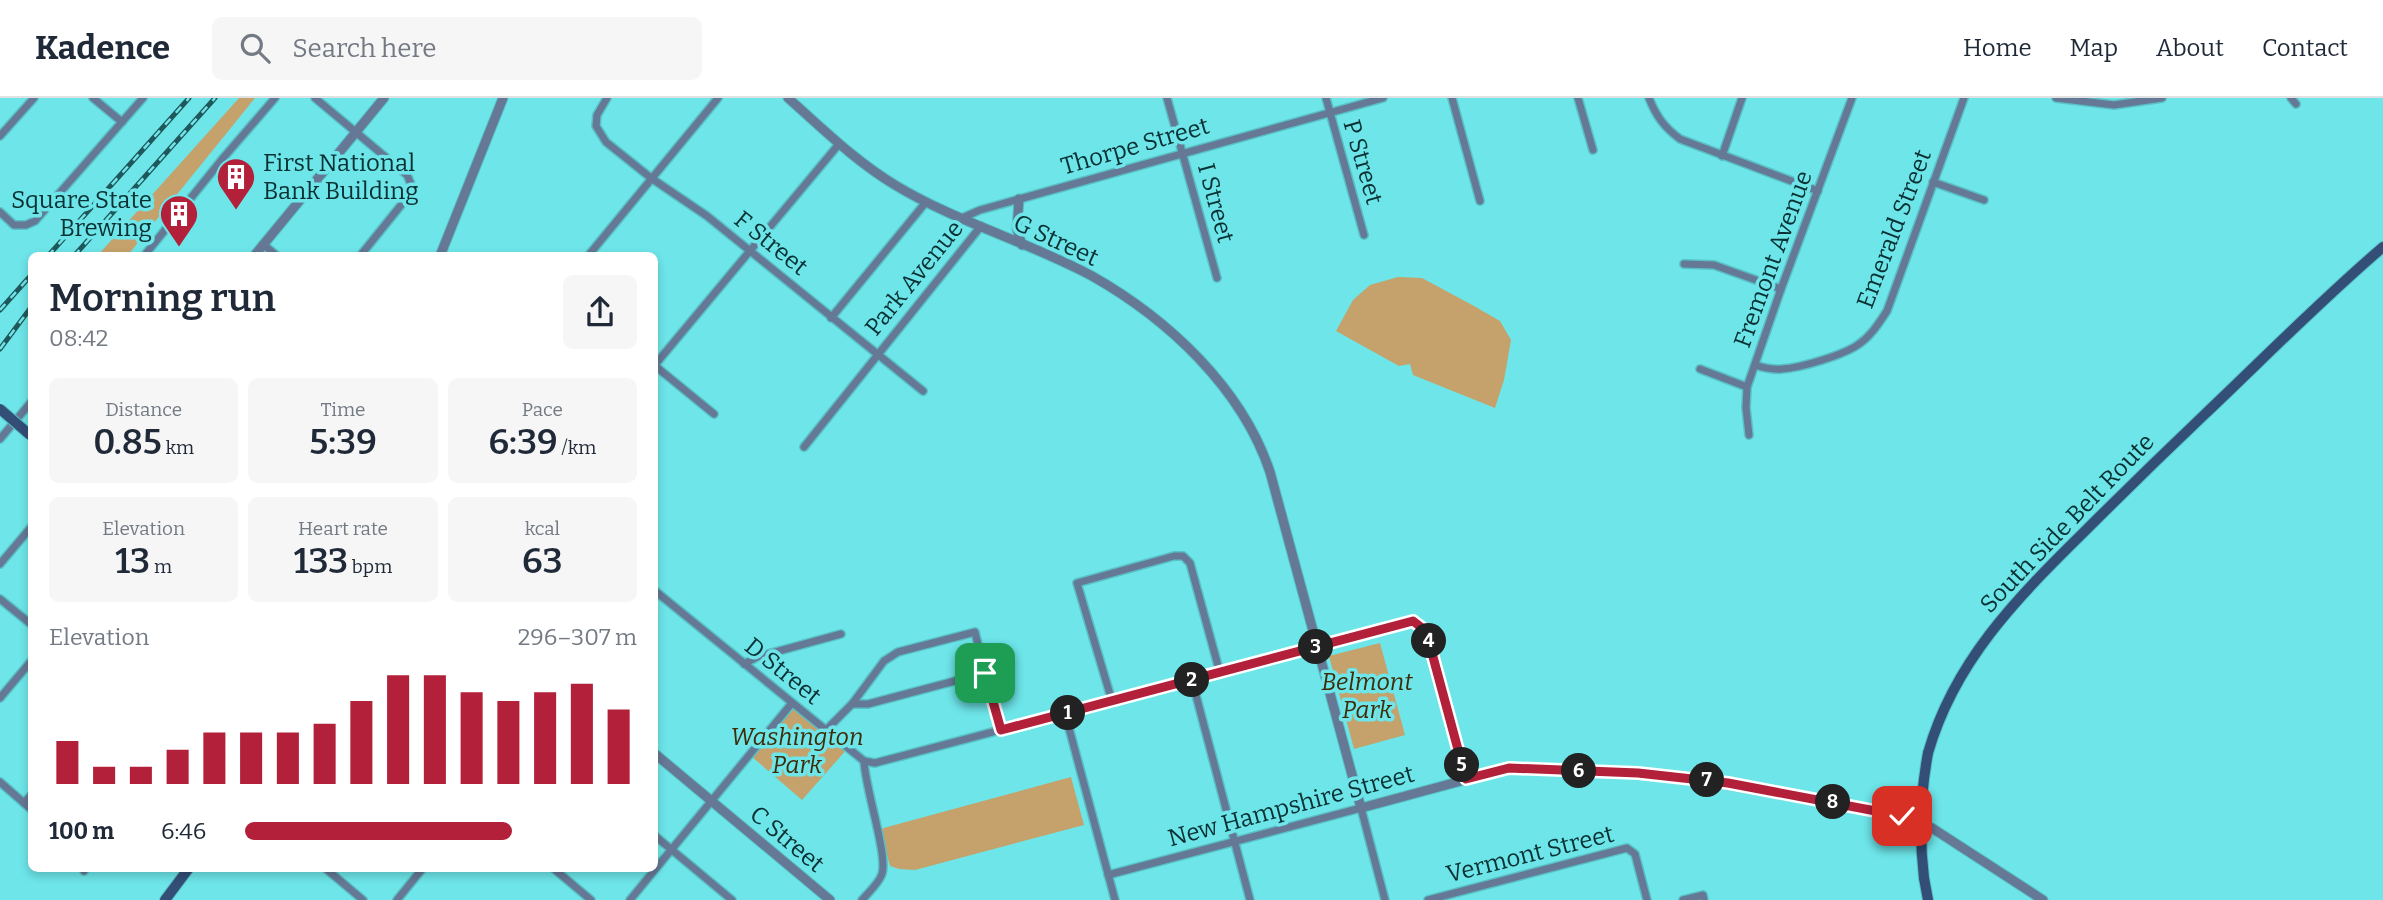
<!DOCTYPE html>
<meta charset="utf-8">
<style>
:root{--surface:#fff;--page:#f6f6f7;--text:#1f2937;--muted:#747a83;--line:#e0e1e3;--accent:#b3203a}
body{margin:0;font-family:Bitter,serif;background:var(--page);color:var(--text);height:100vh;display:flex;flex-direction:column;font-size:26px;white-space:nowrap}
*{box-sizing:border-box;margin:0}
p{font-size:23px;color:var(--muted)}
.icon{flex:none;width:38px;height:38px;fill:none;stroke:currentColor;stroke-width:2;stroke-linecap:round;stroke-linejoin:round}
.map{position:relative;flex:1;overflow:hidden}
.details{position:absolute;left:28px;top:154px;width:630px;height:620px;display:flex;flex-direction:column;background:var(--surface);border-radius:10px;box-shadow:0 4px 10px #0003}
.details>*{flex:none}
.pin{position:absolute;display:grid;place-items:center;width:60px;height:60px;color:#fff;margin:-30px;border-radius:14px;box-shadow:0 4px 10px #0006}
.km{position:absolute;width:35px;height:35px;margin:-18px;border-radius:50%;background:#222;color:#fff;font-size:19px;line-height:35px;text-align:center}
.round{display:grid;place-items:center;flex:none;width:74px;height:74px;border-radius:10px;background:var(--page)}
.summary{display:flex;align-items:center;justify-content:space-between;height:119px;padding:0 21px}
h1{font-size:38px;font-weight:600;line-height:52px}
.metrics{display:grid;grid-template-columns:repeat(3,1fr);gap:10px;height:119px;padding:7px 21px}
.metrics div{display:grid;align-content:center;border-radius:10px;background:var(--page);text-align:center}
.metrics b{font-size:35px;font-weight:600}
.metrics small{font-size:19px;font-weight:400}
.metrics p{font-size:19px}
.chart{height:196px;padding:14px 21px}
.chart p{display:flex;justify-content:space-between}
.chart svg{width:100%;height:126px;margin-top:7px;stroke:var(--accent);stroke-width:6}
ul{padding:0 21px;list-style:none;font-size:23px}
li{display:grid;grid-template-columns:112px 84px 1fr;align-items:center;height:52px}
li i{height:18px;border-radius:9px;background:var(--accent)}
header{display:flex;align-items:center;gap:42px;box-sizing:border-box;height:98px;padding:0 35px;background:var(--surface);border-bottom:2px solid var(--line)}
header strong{font-size:33px}
nav{display:flex;gap:38px;margin-inline-start:auto;font-size:24px}
.search{width:490px;height:63px;background:var(--page);display:flex;align-items:center;gap:18px;box-sizing:border-box;padding:0 24px;border-radius:10px;color:var(--muted);font-size:26px}
.map>svg:first-child{display:block}
.green{fill:#c5a26b}
.lines{fill:none;stroke-linecap:round;stroke-linejoin:round}
.minor-casing{stroke:#59c1c5;stroke-width:10}
.tertiary-casing{stroke:#59c1c5;stroke-width:11}
.secondary-casing{stroke:#59c1c5;stroke-width:12}
.minor{stroke:#657895;stroke-width:7}
.tertiary{stroke:#657895;stroke-width:9}
.secondary{stroke:#334e77;stroke-width:10}
.rail-casing{stroke:#1f585b;stroke-width:5}
.rail{stroke:#6de5e9;stroke-width:2.5;stroke-dasharray:8;stroke-linecap:butt}
.secondary-bridge-casing{stroke:#59c1c5;stroke-width:12;stroke-linecap:butt}
.secondary-bridge{stroke:#334e77;stroke-width:10}
.route-casing{stroke:#fff;stroke-width:14}
.route{stroke:#b3203a;stroke-width:9}
.labels{text-anchor:middle;stroke-width:7;stroke-linejoin:round;paint-order:stroke}
.street-label{font-size:24px;fill:#093133;stroke:#6de5e9}
.poi-label{font-size:24px;fill:#093133;stroke:#6de5e9;text-anchor:start}
.park-label{font-size:24px;font-style:italic;fill:#3f2b08;stroke:#6de5e9}
</style>
<header>
<strong>Kadence</strong>
<div class="search"><svg class="icon" aria-label="search" viewBox="0 0 24 24"><circle cx="10" cy="10" r="6"/><path d="M15 15l6 6"/></svg>Search here</div>
<nav><a>Home</a><a>Map</a><a>About</a><a>Contact</a></nav>
</header>
<div class="map">
<svg width="2383" height="802" viewBox="0 0 2383 802">
<rect width="100%" height="100%" fill="#6de5e9"/>
<g class="green">
<polygon points="239,0 255,0 128,157 98,157"/>
<polygon points="1398,179 1422,180 1474,208 1500,223 1511,242 1504,282 1495,310 1413,277 1410,266 1399,268 1336,233 1353,202 1370,187"/>
<polygon points="1380,545 1405,637 1354,651 1329,558"/>
<polygon points="792,605 848,650 802,702 750,657"/>
<polygon points="1071,679 1084,727 915,772 899,771 890,768 880,731"/>
</g>
<g class="lines">
<g class="minor-casing">
<g id="minor">
<polyline points="93,0 122,24"/>
<polyline points="315,0 407,77 411,86 410,96 360,158"/>
<polyline points="607,0 597,17 596,28 606,44 651,80 707,118 923,293"/>
<polyline points="1167,0 1217,180"/>
<polyline points="1326,0 1364,137"/>
<polyline points="1452,0 1480,103"/>
<polyline points="1578,0 1593,52"/>
<path d="M1649 0C1656 18 1664 29 1680 41L1818 93"/>
<polyline points="2056,0 2114,7 2162,0"/>
<polyline points="2291,0 2296,6"/>
<polyline points="0,38 34,0"/>
<polyline points="1722,58 1742,0"/>
<polyline points="1933,84 1984,102"/>
<polyline points="0,114 14,127 26,127 35,123 143,0"/>
<polyline points="962,120 980,112 1383,0"/>
<polyline points="263,146 277,158"/>
<polyline points="144,158 224,59 275,0"/>
<polyline points="588,158 718,0"/>
<polyline points="1684,166 1714,167 1781,191"/>
<polyline points="831,220 926,104"/>
<polyline points="654,267 714,316"/>
<path d="M1755 267C1764 270 1772 272 1782 271 1800 270 1844 257 1859 246 1871 238 1879 225 1887 213L1964 0"/>
<polyline points="654,268 839,46"/>
<polyline points="1700,271 1747,289"/>
<polyline points="1749,337 1746,310 1747,289 1781,191 1852,0"/>
<polyline points="0,341 32,303"/>
<polyline points="804,349 981,128"/>
<polyline points="0,466 32,428"/>
<polyline points="654,492 864,663 875,665 1413,523 1426,533 1466,681"/>
<polyline points="0,501 32,527"/>
<polyline points="744,566 757,559 841,536"/>
<polyline points="985,575 975,534 898,554 884,563 852,606 868,606 985,575 1001,632"/>
<polyline points="1192,582 1250,802"/>
<polyline points="0,600 32,562"/>
<polyline points="1112,603 1077,485 1174,458 1183,458 1190,465 1220,575"/>
<polyline points="1065,615 1115,802"/>
<polyline points="826,632 852,606"/>
<polyline points="0,684 32,712"/>
<polyline points="24,705 32,696"/>
<polyline points="654,737 732,802"/>
<polyline points="325,770 363,802"/>
<polyline points="553,770 591,802"/>
<polyline points="84,773 86,770"/>
<polyline points="1108,777 1361,710 1385,802"/>
<polyline points="397,802 423,770"/>
<polyline points="630,802 792,605"/>
<path d="M862 802C869 794 879 785 882 776 888 757 865 690 864 663"/>
<polyline points="1428,802 1627,750 1635,756 1647,802"/>
<polyline points="1683,802 1703,797 1704,802"/>
</g>
</g>
<g class="tertiary-casing">
<g id="tertiary">
<path d="M788 0C822 30 855 63 895 87 956 124 1029 144 1092 178 1168 221 1242 290 1270 374L1361 710 1509 670 1638 675 1689 680 1902 718 1932 730 2043 802"/>
<polyline points="1019,101 1017,131 1022,147"/>
<polyline points="254,158 384,0"/>
<polyline points="440,158 503,0"/>
<polyline points="654,655 830,802"/>
</g>
</g>
<g class="secondary-casing">
<g id="secondary">
<path d="M1928 655C1954 564 2016 501 2082 436 2122 396 2163 356 2204 317 2263 261 2321 202 2383 149"/>
<polyline points="1924,780 1928,802"/>
<polyline points="165,802 189,770"/>
</g>
</g>
<use href="#minor" class="minor"/>
<use href="#tertiary" class="tertiary"/>
<use href="#secondary" class="secondary"/>
<g class="rail-casing">
<g id="rail">
<polyline points="48,158 189,0"/>
<polyline points="74,158 215,0"/>
<polyline points="0,212 32,176"/>
<polyline points="0,251 32,208"/>
</g>
</g>
<use href="#rail" class="rail"/>
<g class="secondary-bridge-casing">
<g id="secondary-bridge">
<polyline points="0,311 30,337"/>
<path d="M1924 780C1919 738 1920 698 1928 655"/>
</g>
</g>
<use href="#secondary-bridge" class="secondary-bridge"/>
</g>
<g class="lines">
<g class="route-casing">
<polyline id="route" points="985,575 1001,632 1413,523 1426,533 1466,681 1509,670 1638,675 1728,685 1902,718"/>
</g>
<use href="#route" class="route"/>
</g>
<defs>
<g id="building-pin" transform="scale(2.0125)"><path d="M0 17L-7.5 6A9.5 9.5 0 1 1 7.5 6Z" fill="#b3203a" stroke="#6de5e9"/><path d="M-4-6H4V6H1V3H-1V6H-4ZM-2.5-4.3h1.7v1.8h-1.7ZM.8-4.3h1.7v1.8H.8ZM-2.5-1h1.7V.8h-1.7ZM.8-1h1.7V.8H.8Z" fill="#fff"/></g>
</defs>
<g fill-rule="evenodd">
<use href="#building-pin" x="236" y="79"/>
<use href="#building-pin" x="179" y="116"/>
</g>
<g class="labels">
<g class="street-label">
<text transform="translate(1135 48) rotate(-16)" y="8">Thorpe Street</text>
<text transform="translate(1363 64) rotate(74)" y="8">P Street</text>
<text transform="translate(1216 105) rotate(75)" y="8">I Street</text>
<text transform="translate(1894 131) rotate(-69)" y="8">Emerald Street</text>
<text transform="translate(1056 142) rotate(25)" y="8">G Street</text>
<text transform="translate(771 145) rotate(39)" y="8">F Street</text>
<text transform="translate(1773 161) rotate(-70)" y="8">Fremont Avenue</text>
<text transform="translate(914 180) rotate(-51)" y="8">Park Avenue</text>
<text transform="translate(2067 425) rotate(-46)" y="8">South Side Belt Route</text>
<text transform="translate(783 573) rotate(39)" y="8">D Street</text>
<text transform="translate(1291 708) rotate(-15)" y="8">New Hampshire Street</text>
<text transform="translate(787 741) rotate(40)" y="8">C Street</text>
<text transform="translate(1530 756) rotate(-14)" y="8">Vermont Street</text>
</g>
<g class="poi-label">
<text x="263" y="73">First National<tspan x="263" dy="28">Bank Building</tspan></text>
<text x="152" y="110" text-anchor="end">Square State<tspan x="152" dy="28">Brewing</tspan></text>
</g>
<g class="park-label">
<text x="1367" y="592">Belmont<tspan x="1367" dy="28">Park</tspan></text>
<text x="797" y="647">Washington<tspan x="797" dy="28">Park</tspan></text>
</g>
</g>
</svg>
<div class="pin" style="left:985px;top:575px;background:#1e9e55"><svg class="icon" aria-label="arrive" viewBox="0 0 24 24"><path d="M6 21V4h12l-3 4 3 4H6"/></svg></div>
<div class="pin" style="left:1902px;top:718px;background:#d93025"><svg class="icon" aria-label="check" viewBox="0 0 24 24"><path d="M5 12l5 5 9-10"/></svg></div>
<b class="km" style="left:1068px;top:615px">1</b>
<b class="km" style="left:1192px;top:582px">2</b>
<b class="km" style="left:1316px;top:549px">3</b>
<b class="km" style="left:1429px;top:543px">4</b>
<b class="km" style="left:1462px;top:667px">5</b>
<b class="km" style="left:1579px;top:673px">6</b>
<b class="km" style="left:1707px;top:682px">7</b>
<b class="km" style="left:1833px;top:704px">8</b>
<section class="details">
<div class="summary"><div><h1>Morning run</h1><p>08:42</p></div><a class="round"><svg class="icon" aria-label="share" viewBox="0 0 24 24"><path d="M12 15V3M7 8l5-5 5 5M5 13v7h14v-7"/></svg></a></div>
<div class="metrics">
<div><p>Distance</p><b>0.85<small> km</small></b></div>
<div><p>Time</p><b>5:39</b></div>
<div><p>Pace</p><b>6:39<small> /km</small></b></div>
</div>
<div class="metrics">
<div><p>Elevation</p><b>13<small> m</small></b></div>
<div><p>Heart rate</p><b>133<small> bpm</small></b></div>
<div><p>kcal</p><b>63</b></div>
</div>
<div class="chart"><p><span>Elevation</span>296–307 m</p>
<svg viewBox="0 0 160 44" preserveAspectRatio="none"><path d="M5 44V29M15 44V38M25 44V38M35 44V32M45 44V26M55 44V26M65 44V26M75 44V23M85 44V15M95 44V6M105 44V6M115 44V12M125 44V15M135 44V12M145 44V9M155 44V18"/></svg>
</div>
<ul>
<li><b>100 m</b>6:46<i style="width:68%"></i></li>
</ul>
</section>
</div>
